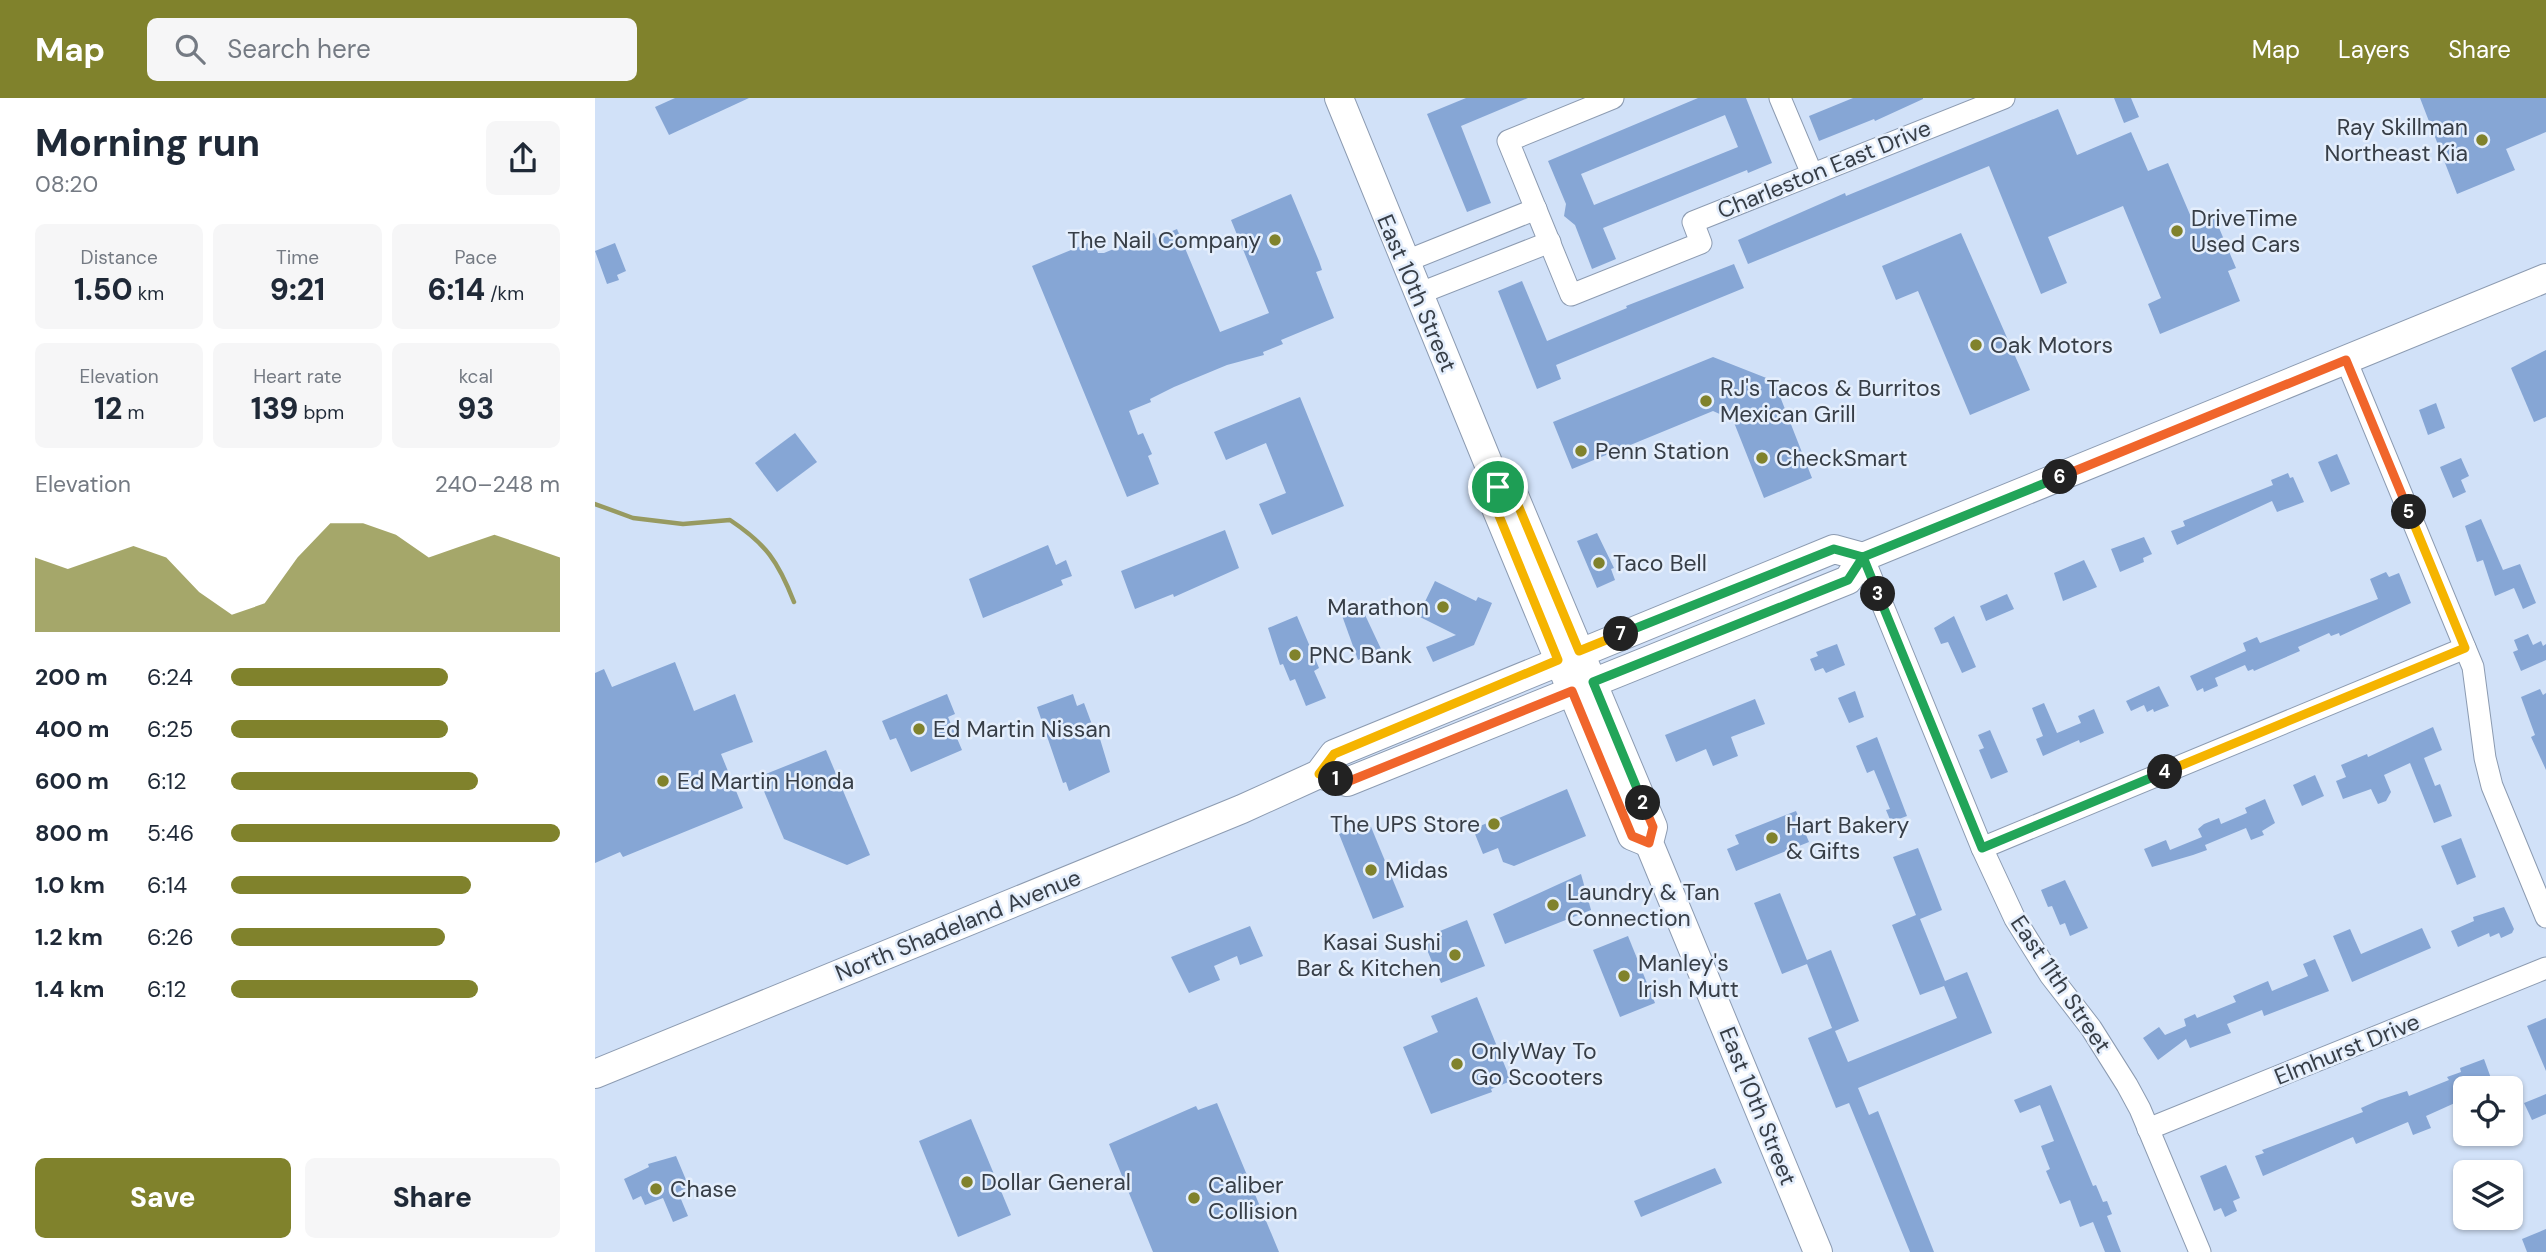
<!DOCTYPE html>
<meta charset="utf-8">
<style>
:root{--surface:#fff;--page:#f6f6f7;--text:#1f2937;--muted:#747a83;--accent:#80822c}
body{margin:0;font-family:"DM Sans",sans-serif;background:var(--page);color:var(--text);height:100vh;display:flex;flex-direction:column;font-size:26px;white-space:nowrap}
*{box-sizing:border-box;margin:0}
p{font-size:23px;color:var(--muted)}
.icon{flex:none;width:38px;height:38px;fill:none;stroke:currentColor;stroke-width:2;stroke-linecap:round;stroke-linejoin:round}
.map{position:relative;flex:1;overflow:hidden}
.panel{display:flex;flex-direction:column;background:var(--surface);width:595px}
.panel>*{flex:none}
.fabs{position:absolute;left:1858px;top:978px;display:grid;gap:14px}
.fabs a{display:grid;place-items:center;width:70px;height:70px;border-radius:10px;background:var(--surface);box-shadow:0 2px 5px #0004;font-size:35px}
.pin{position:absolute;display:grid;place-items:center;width:60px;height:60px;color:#fff;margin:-30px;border:4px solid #fff;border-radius:50%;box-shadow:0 2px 7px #0007}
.km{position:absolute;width:35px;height:35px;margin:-18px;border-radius:50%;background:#222;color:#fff;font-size:19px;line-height:35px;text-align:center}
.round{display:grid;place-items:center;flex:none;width:74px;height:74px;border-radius:10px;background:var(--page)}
.head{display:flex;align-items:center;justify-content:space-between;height:119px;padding:0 35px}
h1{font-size:38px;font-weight:800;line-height:52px}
.figures{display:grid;grid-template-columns:repeat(3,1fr);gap:10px;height:119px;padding:7px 35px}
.figures div{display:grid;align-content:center;border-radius:10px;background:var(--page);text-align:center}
.figures b{font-size:30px;font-weight:800}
.figures small{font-size:19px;font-weight:400}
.figures p{font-size:19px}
.chart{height:196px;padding:14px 35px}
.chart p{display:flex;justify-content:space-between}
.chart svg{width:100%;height:126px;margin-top:7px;fill:var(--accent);opacity:.7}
.button{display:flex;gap:14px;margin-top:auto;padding:14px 35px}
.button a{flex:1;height:80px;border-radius:10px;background:var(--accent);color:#fff;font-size:28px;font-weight:800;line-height:80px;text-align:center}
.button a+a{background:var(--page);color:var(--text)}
ul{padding:0 35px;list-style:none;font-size:23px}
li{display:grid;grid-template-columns:112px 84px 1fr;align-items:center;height:52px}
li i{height:18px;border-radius:9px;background:var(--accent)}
header{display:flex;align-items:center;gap:42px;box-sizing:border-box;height:98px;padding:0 35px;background:var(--accent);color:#fff}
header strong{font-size:33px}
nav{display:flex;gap:38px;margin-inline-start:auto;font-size:24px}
.search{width:490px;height:63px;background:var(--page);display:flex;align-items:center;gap:18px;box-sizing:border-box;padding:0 24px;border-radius:10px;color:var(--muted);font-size:26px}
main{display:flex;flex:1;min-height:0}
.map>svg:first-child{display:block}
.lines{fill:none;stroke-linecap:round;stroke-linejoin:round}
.stream{stroke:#979a61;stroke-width:4.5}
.building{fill:#86a6d5;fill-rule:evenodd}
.minor-casing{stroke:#8c9bb1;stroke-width:23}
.major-casing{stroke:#8c9bb1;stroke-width:30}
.minor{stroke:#fff;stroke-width:21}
.major{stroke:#fff;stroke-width:28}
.split-1-casing{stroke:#fff;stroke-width:14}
.split-2-casing{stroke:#fff;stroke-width:14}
.split-3-casing{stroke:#fff;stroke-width:14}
.split-4-casing{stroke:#fff;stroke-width:14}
.split-5-casing{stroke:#fff;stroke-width:14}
.split-6-casing{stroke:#fff;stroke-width:14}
.split-7-casing{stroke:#fff;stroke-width:14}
.split-8-casing{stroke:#fff;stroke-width:14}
.split-1{stroke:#f5b400;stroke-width:9}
.split-2{stroke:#f0652b;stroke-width:9}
.split-3{stroke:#22a559;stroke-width:9}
.split-4{stroke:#22a559;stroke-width:9}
.split-5{stroke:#f5b400;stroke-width:9}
.split-6{stroke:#f0652b;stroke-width:9}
.split-7{stroke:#22a559;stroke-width:9}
.split-8{stroke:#f5b400;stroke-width:9}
.poi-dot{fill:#80822c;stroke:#e4eefc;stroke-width:2.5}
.labels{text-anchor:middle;stroke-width:5;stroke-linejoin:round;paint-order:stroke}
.poi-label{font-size:23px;fill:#373e47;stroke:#e4eefc;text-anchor:start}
.street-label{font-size:23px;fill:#373e47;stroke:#e4eefc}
</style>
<header>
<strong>Map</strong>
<div class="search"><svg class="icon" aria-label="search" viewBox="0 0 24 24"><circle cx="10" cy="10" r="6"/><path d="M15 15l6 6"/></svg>Search here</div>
<nav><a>Map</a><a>Layers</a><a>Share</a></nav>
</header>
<main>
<section class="panel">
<div class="head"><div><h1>Morning run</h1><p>08:20</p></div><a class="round"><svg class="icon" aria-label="share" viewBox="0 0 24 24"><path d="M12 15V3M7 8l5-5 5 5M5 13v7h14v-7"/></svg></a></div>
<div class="figures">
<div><p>Distance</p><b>1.50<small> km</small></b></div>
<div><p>Time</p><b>9:21</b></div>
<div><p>Pace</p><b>6:14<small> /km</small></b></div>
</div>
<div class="figures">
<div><p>Elevation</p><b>12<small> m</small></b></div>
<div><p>Heart rate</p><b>139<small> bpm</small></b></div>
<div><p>kcal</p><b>93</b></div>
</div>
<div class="chart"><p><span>Elevation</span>240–248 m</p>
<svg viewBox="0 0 160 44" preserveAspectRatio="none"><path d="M0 44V18L10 22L20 18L30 14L40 18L50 30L60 38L70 34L80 18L90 6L100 6L110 10L120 18L130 14L140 10L150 14L160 18V44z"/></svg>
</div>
<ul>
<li><b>200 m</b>6:24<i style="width:66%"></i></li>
<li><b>400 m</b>6:25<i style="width:66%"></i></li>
<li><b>600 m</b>6:12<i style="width:75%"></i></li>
<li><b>800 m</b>5:46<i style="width:100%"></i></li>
<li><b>1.0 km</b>6:14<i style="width:73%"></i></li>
<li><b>1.2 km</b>6:26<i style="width:65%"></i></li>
<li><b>1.4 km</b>6:12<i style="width:75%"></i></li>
</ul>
<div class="button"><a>Save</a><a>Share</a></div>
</section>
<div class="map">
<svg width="1951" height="1154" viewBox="0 0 1951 1154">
<rect width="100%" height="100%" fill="#d1e1f8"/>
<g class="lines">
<path class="stream" d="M0 406 38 420 88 426 135 422C171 446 183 463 199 504"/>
</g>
<g class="building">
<polygon points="80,0 154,0 74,37 60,9"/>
<polygon points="871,0 933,0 866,28 896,105 872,114 832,16"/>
<path d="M1103 0H1151L1177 65 1153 75 1152 72 1008 130 1021 161 997 171 980 127 969 118 971 106 953 63ZM1130 17 1143 49 999 107 986 76Z"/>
<polygon points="1258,0 1328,0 1328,1 1280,23 1279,21 1224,43 1214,18"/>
<polygon points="1519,0 1536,0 1544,19 1529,25"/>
<polygon points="1825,0 1951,0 1951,34 1911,51 1920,72 1862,96"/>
<polygon points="1463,11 1482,57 1536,34 1553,73 1573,65 1599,126 1619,118 1641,170 1633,173 1645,203 1565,236 1553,206 1566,200 1528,108 1453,139 1472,185 1446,196 1394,68 1153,166 1143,142 1250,95 1251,98"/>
<polygon points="696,96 724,163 727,172 721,174 739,220 686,242 688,246 668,254 669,257 632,267 579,289 555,301 556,304 534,313 543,337 548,335 557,356 553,358 564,386 532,399 437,168 498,143 503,155 509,155 550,138 559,135 561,140 582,131 625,234 674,215 636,122"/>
<polygon points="1366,135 1435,292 1375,317 1323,193 1301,202 1287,168"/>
<polygon points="20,145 31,173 22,177 24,182 12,186 0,153"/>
<polygon points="1139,166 1149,190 961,267 966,281 942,291 903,193 927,183 952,243 1032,210 1031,208"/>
<polygon points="1951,252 1951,319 1939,324 1916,270"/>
<polygon points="1118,259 1179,283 1217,380 1169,400 1138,322 1118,313 977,371 958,324"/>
<polygon points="705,299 749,408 677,437 664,406 691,395 671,345 631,362 619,334"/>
<polygon points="1841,305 1850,330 1833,337 1824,312"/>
<polygon points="200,335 222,364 182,394 160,365"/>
<polygon points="1742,356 1755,386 1736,394 1723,364"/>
<polygon points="1866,360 1874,378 1866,382 1871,394 1858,400 1845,369"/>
<polygon points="1693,375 1695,380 1698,379 1709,404 1682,414 1677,403 1582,447 1576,433 1590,428 1588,423 1678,387 1676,382"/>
<polygon points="1886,421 1908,472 1925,466 1941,505 1928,511 1919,490 1900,498 1888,462 1882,464 1870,428"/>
<polygon points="630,432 644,470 579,499 578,496 540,511 526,473"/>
<polygon points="1002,435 1019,470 1016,471 1020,482 1002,490 982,443"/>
<polygon points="1549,439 1557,456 1548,460 1549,464 1525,474 1516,451"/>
<polygon points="453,447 461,467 471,462 477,478 466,482 468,487 388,520 374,481"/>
<polygon points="1489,462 1502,489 1468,503 1459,475"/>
<polygon points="1791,474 1794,479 1804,475 1816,505 1745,538 1744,535 1736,538 1734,535 1703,549 1705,553 1659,573 1658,571 1653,573 1650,567 1620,580 1623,588 1609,594 1608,590 1602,593 1595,578 1651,553 1648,545 1662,539 1665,545 1783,501 1775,481"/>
<polygon points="840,483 881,503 883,499 897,505 879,547 838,564 831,549 861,537 823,518"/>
<polygon points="1412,496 1419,511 1391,523 1385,508"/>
<polygon points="764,504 786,551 763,562 745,512"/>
<polygon points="702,518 724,570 719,573 731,600 711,608 700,581 695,583 688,566 685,567 673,530"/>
<polygon points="1359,518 1381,569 1367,575 1353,544 1346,546 1339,530"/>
<polygon points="1933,536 1938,547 1946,543 1948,548 1951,546 1951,562 1926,573 1918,554 1923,552 1919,542"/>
<polygon points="1242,546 1250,567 1231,575 1228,570 1220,573 1215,561 1223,558 1221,554"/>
<polygon points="80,564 99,613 140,596 158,644 126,656 148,710 28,759 25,754 0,765 0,575 9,571 17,589"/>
<polygon points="1564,588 1574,608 1559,614 1558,611 1552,614 1549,607 1536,613 1531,603"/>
<polygon points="1945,591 1948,597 1951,595 1951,672 1936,639 1940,637 1926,599"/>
<polygon points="1260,593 1269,619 1254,625 1243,600"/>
<polygon points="352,596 360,616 353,619 367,652 316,674 301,640 295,642 287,623"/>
<polygon points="478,596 482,608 489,605 499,632 502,631 515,674 474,693 471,684 468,685 442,609"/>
<polygon points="1160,601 1170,626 1136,639 1143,658 1118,668 1111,651 1081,664 1070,637"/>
<polygon points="1449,605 1462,635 1486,625 1483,618 1499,611 1509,635 1485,645 1484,642 1448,658 1441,641 1448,638 1437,610"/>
<polygon points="1838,629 1847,652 1829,660 1840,688 1845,686 1857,718 1839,725 1815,665 1789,677 1796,694 1791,703 1783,706 1776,691 1748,701 1741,683 1751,679 1746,667 1772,656 1773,659"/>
<polygon points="1395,632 1413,674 1396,681 1384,652 1389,650 1383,637"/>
<polygon points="1282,639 1312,718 1296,724 1291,712 1295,711 1279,672 1272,675 1261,648"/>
<polygon points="231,652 275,757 252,767 189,741 163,679"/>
<polygon points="1720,677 1729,698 1707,708 1698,687"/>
<polygon points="972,691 991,738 919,768 908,764 903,750 888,756 878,731"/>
<polygon points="1670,701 1680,725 1667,733 1669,737 1656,742 1651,730 1610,747 1612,752 1598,757 1557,769 1549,751 1571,742 1575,752 1607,739 1603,731 1609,726 1624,720 1626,726 1652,715 1650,710"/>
<polygon points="1201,713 1214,744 1141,773 1132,751 1144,746 1140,737"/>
<polygon points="774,724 809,809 778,821 744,736"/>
<polygon points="1866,740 1881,779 1862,787 1846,748"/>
<polygon points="1323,750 1347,812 1325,821 1350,883 1372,874 1397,935 1263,990 1274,1017 1283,1013 1339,1154 1315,1154 1254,1005 1241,1010 1213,940 1237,930 1212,866 1187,876 1159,805 1185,795 1212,862 1236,852 1264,923 1240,933 1253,964 1362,920 1349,888 1325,897 1297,827 1321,817 1298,759"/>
<polygon points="986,776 996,812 910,846 898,816"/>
<polygon points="1470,782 1493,830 1475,838 1470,825 1465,827 1457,808 1453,809 1446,792"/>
<polygon points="1909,809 1919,831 1917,835 1906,840 1904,835 1895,839 1894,835 1863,849 1856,833 1879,823 1878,819"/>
<polygon points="872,822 890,868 846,885 830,847 843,842 840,835"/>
<polygon points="655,828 668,858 645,867 642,858 619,868 625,882 594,895 576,859"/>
<polygon points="1827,830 1836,850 1757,884 1738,838 1755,831 1766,856"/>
<polygon points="1033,838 1060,905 1025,919 998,852"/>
<polygon points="1720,861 1734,893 1669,918 1667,912 1632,926 1636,935 1595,950 1591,941 1563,962 1548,940 1564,929 1570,937 1591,928 1589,921 1600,916 1602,920 1641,904 1638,898 1673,883 1677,893 1713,878 1708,866"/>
<polygon points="882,899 916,983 896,991 897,994 836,1016 808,949 843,934 836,918"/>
<polygon points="1951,920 1951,973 1932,928"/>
<polygon points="1889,961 1897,983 1871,990 1871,1000 1831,1018 1836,1030 1818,1037 1813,1024 1761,1046 1758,1039 1668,1078 1660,1058 1669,1055 1667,1052 1768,1014 1766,1010 1784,1002 1812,993 1814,998 1854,982 1852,979 1866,974 1865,970"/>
<polygon points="1456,987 1498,1088 1501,1087 1508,1104 1512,1103 1517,1116 1512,1118 1526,1154 1510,1154 1498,1124 1485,1129 1475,1102 1465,1106 1451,1073 1455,1071 1446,1048 1459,1043 1445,1007 1425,1015 1419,1002"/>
<polygon points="1951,996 1951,1016 1937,1022 1929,1005"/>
<polygon points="622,1005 684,1154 558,1154 514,1046 601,1008 603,1012"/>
<polygon points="376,1021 416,1117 363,1139 324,1043"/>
<polygon points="81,1058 94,1089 83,1094 93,1118 78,1124 68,1100 50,1107 46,1098 38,1102 29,1081 54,1069 53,1066"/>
<polygon points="1631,1067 1645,1100 1638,1103 1642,1113 1630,1119 1626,1110 1619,1113 1605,1078"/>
<polygon points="1120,1070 1127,1085 1046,1119 1039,1103"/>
<polygon points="1951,1131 1951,1154 1932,1154 1927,1141"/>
</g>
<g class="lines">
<g class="minor-casing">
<g id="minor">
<polyline points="1018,0 913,43 976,197 1106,145 1098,124 1409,0"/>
<polyline points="1185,0 1217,76"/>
<polyline points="809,164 941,111"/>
<polyline points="823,196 955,144"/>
<polyline points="1751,262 1878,569 1890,660 1897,688 1951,819"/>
<polyline points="1268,459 1387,750 1420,821 1455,877 1496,930 1532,987 1545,1011 1605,1154"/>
<polyline points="1387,750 1870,550"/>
<polyline points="1553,1031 1951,870"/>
</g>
</g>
<g class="major-casing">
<g id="major">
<polyline points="744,0 903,389 898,403 1037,738 1054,745"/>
<polyline points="903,389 918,395 1058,729 1054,745 1223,1154"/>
<polyline points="724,676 752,684 1253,482 1268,459 1951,180"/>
<polyline points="0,976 647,711 724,676 739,656 1239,451 1268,459"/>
</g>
</g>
<use href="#minor" class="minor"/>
<use href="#major" class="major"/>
</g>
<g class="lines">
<g class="split-1-casing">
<polyline id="split-1" points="741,681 724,676 739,656 963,562 898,403 903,389"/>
</g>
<g class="split-2-casing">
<polyline id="split-2" points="741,681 752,684 977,593 1037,738 1054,745 1058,729 1048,705"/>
</g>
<g class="split-3-casing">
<polyline id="split-3" points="1048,705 998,584 1253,482 1268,459 1283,496"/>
</g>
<g class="split-4-casing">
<polyline id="split-4" points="1283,496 1387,750 1570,674"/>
</g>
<g class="split-5-casing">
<polyline id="split-5" points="1570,674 1870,550 1814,414"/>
</g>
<g class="split-6-casing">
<polyline id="split-6" points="1465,379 1751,262 1814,414"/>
</g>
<g class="split-7-casing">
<polyline id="split-7" points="1026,536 1239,451 1268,459 1465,379"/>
</g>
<g class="split-8-casing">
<polyline id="split-8" points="903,389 918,395 984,553 1026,536"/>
</g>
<use href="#split-1" class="split-1"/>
<use href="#split-2" class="split-2"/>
<use href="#split-3" class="split-3"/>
<use href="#split-4" class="split-4"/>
<use href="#split-5" class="split-5"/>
<use href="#split-6" class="split-6"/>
<use href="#split-7" class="split-7"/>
<use href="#split-8" class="split-8"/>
</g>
<g class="poi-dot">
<circle cx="1887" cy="42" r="7"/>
<circle cx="1582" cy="133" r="7"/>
<circle cx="680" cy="142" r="7"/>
<circle cx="1381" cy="247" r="7"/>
<circle cx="1111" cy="303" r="7"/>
<circle cx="986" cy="353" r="7"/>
<circle cx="1167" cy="360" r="7"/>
<circle cx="1004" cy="465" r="7"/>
<circle cx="848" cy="509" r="7"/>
<circle cx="700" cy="557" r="7"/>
<circle cx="324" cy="631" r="7"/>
<circle cx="68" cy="683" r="7"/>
<circle cx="899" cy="726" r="7"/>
<circle cx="1177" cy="740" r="7"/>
<circle cx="776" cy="772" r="7"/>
<circle cx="958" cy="807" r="7"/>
<circle cx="860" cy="857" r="7"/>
<circle cx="1029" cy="878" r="7"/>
<circle cx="862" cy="966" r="7"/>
<circle cx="372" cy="1084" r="7"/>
<circle cx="61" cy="1091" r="7"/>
<circle cx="599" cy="1100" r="7"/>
</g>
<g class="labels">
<g class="poi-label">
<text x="1873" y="37" text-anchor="end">Ray Skillman<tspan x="1873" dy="26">Northeast Kia</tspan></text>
<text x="1596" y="128">DriveTime<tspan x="1596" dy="26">Used Cars</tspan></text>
<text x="666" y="150" text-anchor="end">The Nail Company</text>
<text x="1395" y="255">Oak Motors</text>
<text x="1125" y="298">RJ's Tacos &amp; Burritos<tspan x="1125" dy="26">Mexican Grill</tspan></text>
<text x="1000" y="361">Penn Station</text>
<text x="1181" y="368">CheckSmart</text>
<text x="1018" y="473">Taco Bell</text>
<text x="834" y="517" text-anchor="end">Marathon</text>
<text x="714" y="565">PNC Bank</text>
<text x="338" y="639">Ed Martin Nissan</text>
<text x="82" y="691">Ed Martin Honda</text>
<text x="885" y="734" text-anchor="end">The UPS Store</text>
<text x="1191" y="735">Hart Bakery<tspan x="1191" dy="26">&amp; Gifts</tspan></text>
<text x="790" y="780">Midas</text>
<text x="972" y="802">Laundry &amp; Tan<tspan x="972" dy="26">Connection</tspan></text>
<text x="846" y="852" text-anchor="end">Kasai Sushi<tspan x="846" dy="26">Bar &amp; Kitchen</tspan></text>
<text x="1043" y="873">Manley's<tspan x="1043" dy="26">Irish Mutt</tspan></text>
<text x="876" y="961">OnlyWay To<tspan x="876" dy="26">Go Scooters</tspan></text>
<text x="386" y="1092">Dollar General</text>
<text x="613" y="1095">Caliber<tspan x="613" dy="26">Collision</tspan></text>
<text x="75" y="1099">Chase</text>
</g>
<g class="street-label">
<text transform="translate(1229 71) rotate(-22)" y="8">Charleston East Drive</text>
<text transform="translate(822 195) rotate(67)" y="8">East 10th Street</text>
<text transform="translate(363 827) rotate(-22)" y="8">North Shadeland Avenue</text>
<text transform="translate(1466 886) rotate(56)" y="8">East 11th Street</text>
<text transform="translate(1752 951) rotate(-22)" y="8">Elmhurst Drive</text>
<text transform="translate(1163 1008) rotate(68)" y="8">East 10th Street</text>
</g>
</g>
</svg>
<div class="fabs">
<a><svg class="icon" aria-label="locate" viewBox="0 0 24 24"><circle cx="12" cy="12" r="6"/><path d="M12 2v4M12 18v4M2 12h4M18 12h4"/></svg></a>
<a><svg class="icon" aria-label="layers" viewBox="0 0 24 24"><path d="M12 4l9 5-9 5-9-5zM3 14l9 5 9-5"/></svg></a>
</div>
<div class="pin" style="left:903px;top:389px;background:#1e9e55"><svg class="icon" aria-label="arrive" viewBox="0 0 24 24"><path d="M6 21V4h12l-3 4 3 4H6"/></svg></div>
<b class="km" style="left:741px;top:681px">1</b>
<b class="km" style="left:1048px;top:705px">2</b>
<b class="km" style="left:1283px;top:496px">3</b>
<b class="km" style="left:1570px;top:674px">4</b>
<b class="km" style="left:1814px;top:414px">5</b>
<b class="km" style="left:1465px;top:379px">6</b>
<b class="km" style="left:1026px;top:536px">7</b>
</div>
</main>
